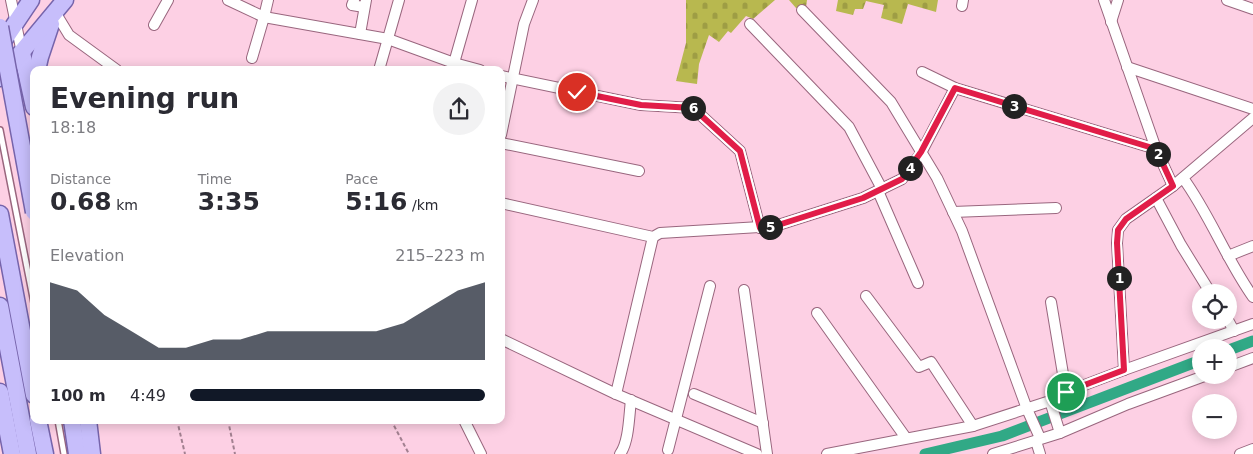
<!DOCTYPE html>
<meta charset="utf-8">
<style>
:root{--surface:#fff;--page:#f2f2f3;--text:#2b2b33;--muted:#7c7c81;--accent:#111827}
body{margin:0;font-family:"DejaVu Sans",sans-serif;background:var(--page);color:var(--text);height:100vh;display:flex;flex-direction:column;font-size:19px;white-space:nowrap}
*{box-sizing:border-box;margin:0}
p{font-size:16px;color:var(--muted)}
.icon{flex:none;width:28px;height:28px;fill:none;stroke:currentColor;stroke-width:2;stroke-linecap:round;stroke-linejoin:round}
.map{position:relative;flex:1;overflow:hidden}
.drawer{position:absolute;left:30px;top:66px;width:475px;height:358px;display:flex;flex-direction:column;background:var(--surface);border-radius:10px;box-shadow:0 2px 12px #0003}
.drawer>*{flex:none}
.tools{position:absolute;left:1192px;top:284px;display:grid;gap:10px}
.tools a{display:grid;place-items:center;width:45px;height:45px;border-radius:50%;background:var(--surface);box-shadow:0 2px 12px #0003;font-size:25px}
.pin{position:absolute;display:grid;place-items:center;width:42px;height:42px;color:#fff;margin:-21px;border:2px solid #fff;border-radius:50%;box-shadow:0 1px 5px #0007}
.km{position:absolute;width:25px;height:25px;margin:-12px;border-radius:50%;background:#222;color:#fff;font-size:14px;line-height:25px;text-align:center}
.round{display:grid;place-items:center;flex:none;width:52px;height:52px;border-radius:26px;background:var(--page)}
.overview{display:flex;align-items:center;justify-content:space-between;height:85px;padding:0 20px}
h1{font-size:28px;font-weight:700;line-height:38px}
.stats{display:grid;grid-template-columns:repeat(3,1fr);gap:8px;height:85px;padding:5px 20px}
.stats div{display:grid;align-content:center}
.stats b{font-size:25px;font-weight:700}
.stats small{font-size:14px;font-weight:400}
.stats p{font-size:14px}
.chart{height:140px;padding:10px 20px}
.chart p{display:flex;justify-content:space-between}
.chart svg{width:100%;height:90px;margin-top:5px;fill:var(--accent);opacity:.7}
ul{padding:0 20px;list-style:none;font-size:16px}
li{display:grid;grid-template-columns:80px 60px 1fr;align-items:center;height:38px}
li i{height:12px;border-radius:6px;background:var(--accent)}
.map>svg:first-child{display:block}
.cemetery{fill:url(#cemetery-stones)}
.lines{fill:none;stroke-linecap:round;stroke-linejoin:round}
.canal{stroke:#31a986;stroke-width:11}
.service-casing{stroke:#99667e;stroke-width:8}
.minor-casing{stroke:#99667e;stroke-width:12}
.primary-casing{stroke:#7664ab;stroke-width:19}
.path{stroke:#a28090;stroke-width:2;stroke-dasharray:4 2.5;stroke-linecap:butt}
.service{stroke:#fff;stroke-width:5}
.minor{stroke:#fff;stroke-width:10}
.primary{stroke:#c7befb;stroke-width:16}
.primary-bridge-casing{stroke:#7664ab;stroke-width:19;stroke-linecap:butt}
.primary-bridge{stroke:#c7befb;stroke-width:16}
.route-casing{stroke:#fff;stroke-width:10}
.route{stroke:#e11d48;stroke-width:6}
</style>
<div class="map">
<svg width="1253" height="454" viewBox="0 0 1253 454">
<defs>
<pattern id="cemetery-stones" width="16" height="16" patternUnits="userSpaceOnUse" patternTransform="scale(1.25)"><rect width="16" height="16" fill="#b8b84f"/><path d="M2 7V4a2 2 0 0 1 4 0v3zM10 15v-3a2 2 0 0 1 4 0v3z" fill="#9e9d44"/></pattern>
</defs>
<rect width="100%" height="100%" fill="#fdd0e4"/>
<g class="cemetery">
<polygon points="686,0 775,0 753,19 746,16 731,33 728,31 719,42 709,35 699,64 697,84 676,81 686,43"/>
<polygon points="789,0 816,0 807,0 806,7 796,8"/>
<polygon points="838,0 938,0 936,12 908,4 902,24 881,18 884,5 866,1 863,9 855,9 853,15 836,11"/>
</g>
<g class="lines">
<g class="canal">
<polyline points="1229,350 1253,341"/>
<polyline points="925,454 1002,436 1201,360"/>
</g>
<g class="service-casing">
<g id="service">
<polyline points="0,130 34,303"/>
<polyline points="58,420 64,454"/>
</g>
</g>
<g class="minor-casing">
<g id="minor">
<polyline points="11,0 22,53"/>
<polyline points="228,0 264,17 388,39 454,63 480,70"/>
<polyline points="354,0 352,5 364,7"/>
<polyline points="1104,0 1156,149 1173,186"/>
<polyline points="1227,0 1253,9"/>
<polyline points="962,6 963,0"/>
<polyline points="802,10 891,102 937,178 962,231 1027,409 1040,438"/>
<polyline points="55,12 69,35 117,70"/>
<polyline points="1111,22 1118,0"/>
<polyline points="750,24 849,127 882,189"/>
<polyline points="154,25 168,0"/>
<polyline points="360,34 366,0"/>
<polyline points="252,58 264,17 268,0"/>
<polyline points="1127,67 1253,109"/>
<polyline points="379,70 399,0"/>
<polyline points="452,70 472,0"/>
<polyline points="922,72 955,88 1156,149"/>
<polyline points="501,76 641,105 693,108 740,151 760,228"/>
<polyline points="501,135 524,24 533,0"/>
<polyline points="501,143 639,171"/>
<path d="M1183 178C1210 215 1226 259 1253 297"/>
<polyline points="878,191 918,283"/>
<polyline points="1156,198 1181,245 1210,292"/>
<polyline points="501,203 653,237 660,233 775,226 863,198 902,179 921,153 955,88"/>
<polyline points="953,212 1056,208"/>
<polyline points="1228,256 1253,246"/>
<polyline points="744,290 767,454"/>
<polyline points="866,296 919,367 931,362 973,426"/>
<polyline points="1051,302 1066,392"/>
<polyline points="817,313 906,438"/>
<polyline points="1228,320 1234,331"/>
<polyline points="501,339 616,394 757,454"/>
<polyline points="1229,367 1253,358"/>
<polyline points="1124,370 1117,243 1118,230 1126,219 1173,186 1253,118"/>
<polyline points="616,394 653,237"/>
<polyline points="694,394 763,423"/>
<polyline points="1050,401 1060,433"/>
<polyline points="464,420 481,454"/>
<polyline points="1036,441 1040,454"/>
<polyline points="668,450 710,286"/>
<path d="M620 454C629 442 629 416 631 400"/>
<polyline points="827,454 973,426 1050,401 1066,392 1124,370 1253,324"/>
<polyline points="993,454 1060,433 1128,404 1207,375"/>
<polyline points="1240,454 1253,449"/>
</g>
</g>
<g class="primary-casing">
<g id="primary">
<polyline points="0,46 31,0"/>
<polyline points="22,53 34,107"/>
<polyline points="37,70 40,57 51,24"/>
<polyline points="0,78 65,0"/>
<polyline points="0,214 34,395"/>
<polyline points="0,306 28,454"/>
<polyline points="0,392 12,454"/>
<polyline points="38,420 45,454"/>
<polyline points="72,420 77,454"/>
<polyline points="88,420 92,454"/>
</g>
</g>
<g class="path">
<polyline points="177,420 185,454"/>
<polyline points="228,420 235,454"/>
<polyline points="391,420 409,454"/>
</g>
<use href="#service" class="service"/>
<use href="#minor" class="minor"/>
<use href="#primary" class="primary"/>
<g class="primary-bridge-casing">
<polyline id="primary-bridge" points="0,27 34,212"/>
</g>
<use href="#primary-bridge" class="primary-bridge"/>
</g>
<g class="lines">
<g class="route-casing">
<polyline id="route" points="577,92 641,105 693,108 740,151 760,228 775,226 863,198 902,179 921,152 955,88 1156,149 1173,186 1126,219 1118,230 1117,243 1124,370 1066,392"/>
</g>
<use href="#route" class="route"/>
</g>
</svg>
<div class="tools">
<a><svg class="icon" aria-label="locate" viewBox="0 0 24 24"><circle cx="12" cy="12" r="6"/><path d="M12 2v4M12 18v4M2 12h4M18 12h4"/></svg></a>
<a>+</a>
<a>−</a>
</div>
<div class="pin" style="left:1066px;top:392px;background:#1e9e55"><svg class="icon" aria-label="arrive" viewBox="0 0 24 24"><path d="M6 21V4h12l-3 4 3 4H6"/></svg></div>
<div class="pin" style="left:577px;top:92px;background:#d93025"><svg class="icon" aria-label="check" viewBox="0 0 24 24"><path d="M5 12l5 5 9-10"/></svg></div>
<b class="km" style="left:1119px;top:278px">1</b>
<b class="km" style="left:1158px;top:154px">2</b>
<b class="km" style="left:1014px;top:106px">3</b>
<b class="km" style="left:910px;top:168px">4</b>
<b class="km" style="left:770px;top:227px">5</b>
<b class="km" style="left:693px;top:108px">6</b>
<section class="drawer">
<div class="overview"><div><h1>Evening run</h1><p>18:18</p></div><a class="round"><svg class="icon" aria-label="share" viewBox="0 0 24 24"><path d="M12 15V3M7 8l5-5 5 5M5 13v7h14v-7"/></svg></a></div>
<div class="stats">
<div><p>Distance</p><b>0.68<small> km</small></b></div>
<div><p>Time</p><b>3:35</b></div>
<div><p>Pace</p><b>5:16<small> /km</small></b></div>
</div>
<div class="chart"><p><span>Elevation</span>215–223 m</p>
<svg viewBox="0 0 160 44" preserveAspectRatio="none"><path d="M0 44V6L10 10L20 22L30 30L40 38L50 38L60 34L70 34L80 30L90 30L100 30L110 30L120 30L130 26L140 18L150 10L160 6V44z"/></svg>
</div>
<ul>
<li><b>100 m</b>4:49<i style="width:100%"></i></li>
</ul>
</section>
</div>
